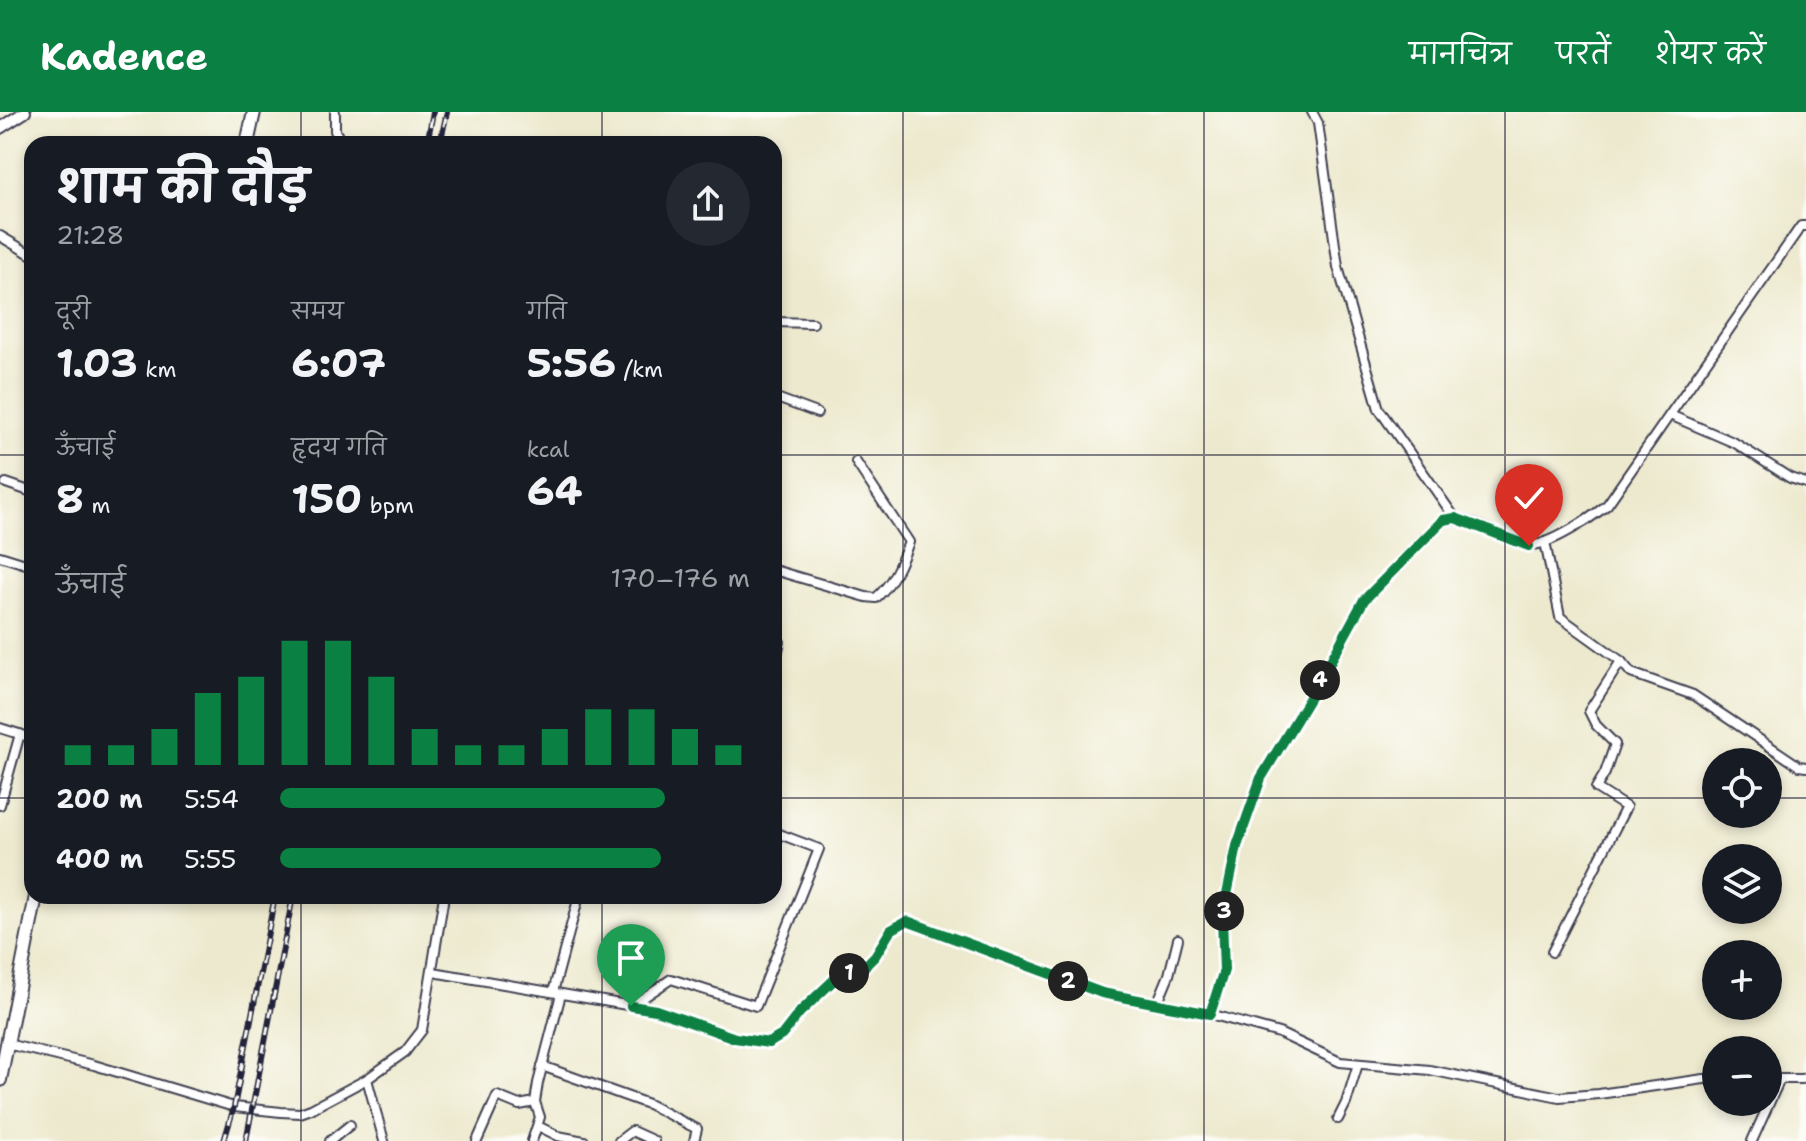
<!DOCTYPE html>
<html lang="hi">
<meta charset="utf-8">
<style>
:root{--surface:#171b24;--page:#242831;--text:#f1f3f6;--muted:#9ea1a6;--accent:#0b8043}
body{margin:0;font-family:"Shantell Sans","Playpen Sans Deva",sans-serif;background:var(--page);color:var(--text);height:100vh;display:flex;flex-direction:column;font-size:30px;white-space:nowrap}
*{box-sizing:border-box;margin:0}
p{font-size:26px;color:var(--muted)}
.icon{flex:none;width:44px;height:44px;fill:none;stroke:currentColor;stroke-width:2;stroke-linecap:round;stroke-linejoin:round}
.map{position:relative;flex:1;overflow:hidden}
.panel{position:absolute;left:24px;top:24px;width:758px;height:768px;display:flex;flex-direction:column;background:var(--surface);border-radius:24px;box-shadow:0 4px 12px #0003}
.panel>*{flex:none}
.tools{position:absolute;left:1702px;top:636px;display:grid;gap:16px}
.tools a{display:grid;place-items:center;width:80px;height:80px;border-radius:50%;background:var(--surface);box-shadow:0 4px 12px #0003;font-size:40px}
.pin{position:absolute;display:grid;place-items:center;width:68px;height:68px;color:#fff;margin:-82px -34px;border-radius:50% 50% 50% 0;rotate:-45deg;box-shadow:0 0 8px #0007}
.pin .icon{rotate:45deg}
.km{position:absolute;width:40px;height:40px;margin:-20px;border-radius:50%;background:#222;color:#fff;font-size:22px;line-height:40px;text-align:center}
.round{display:grid;place-items:center;flex:none;width:84px;height:84px;border-radius:42px;background:var(--page)}
.overview{display:flex;align-items:center;justify-content:space-between;height:136px;padding:0 32px}
h1{font-size:44px;font-weight:700;line-height:60px}
.stats{display:grid;grid-template-columns:repeat(3,1fr);gap:12px;height:136px;padding:8px 32px}
.stats div{display:grid;align-content:center}
.stats b{font-size:40px;font-weight:700}
.stats small{font-size:22px;font-weight:400}
.stats p{font-size:22px}
.chart{height:224px;padding:16px 32px}
.chart p{display:flex;justify-content:space-between}
.chart svg{width:100%;height:144px;margin-top:8px;stroke:var(--accent);stroke-width:6}
ul{padding:0 32px;list-style:none;font-size:26px}
li{display:grid;grid-template-columns:128px 96px 1fr;align-items:center;height:60px}
li i{height:20px;border-radius:10px;background:var(--accent)}
header{display:flex;align-items:center;gap:48px;box-sizing:border-box;height:112px;padding:0 40px;background:var(--accent);color:#fff}
header strong{font-size:38px}
nav{display:flex;gap:44px;margin-inline-start:auto;font-size:28px}
.map>svg:first-child{display:block}
.lines{fill:none;stroke-linecap:round;stroke-linejoin:round}
.minor-casing{stroke:#404051;stroke-width:12}
.tertiary-casing{stroke:#404051;stroke-width:14}
.primary-casing{stroke:#404051;stroke-width:16}
.minor{stroke:#fff;stroke-width:8}
.tertiary{stroke:#fff;stroke-width:10}
.primary{stroke:#fff;stroke-width:12}
.rail-casing{stroke:#22223b;stroke-width:6}
.rail{stroke:#fdfcf7;stroke-width:3;stroke-dasharray:9;stroke-linecap:butt}
.route-casing{stroke:#fff;stroke-width:16}
.route{stroke:#0b8043;stroke-width:10}
.grid{fill:none;stroke:#22223b;stroke-width:2;stroke-opacity:0.55}
</style>
<header>
<strong>Kadence</strong>
<nav><a>मानचित्र</a><a>परतें</a><a>शेयर करें</a></nav>
</header>
<div class="map">
<svg width="1806" height="1029" viewBox="0 0 1806 1029">
<rect width="100%" height="100%" fill="#fdfcf7"/>
<filter id="ink" filterUnits="userSpaceOnUse"><feTurbulence type="fractalNoise" baseFrequency=".0125" numOctaves="2"/><feDisplacementMap in="SourceGraphic" scale="16" xChannelSelector="R" yChannelSelector="G"/><feConvolveMatrix kernelMatrix="1 2 1 2 8 2 1 2 1" color-interpolation-filters="sRGB"/></filter>
<filter id="wash" filterUnits="userSpaceOnUse"><feTurbulence type="fractalNoise" baseFrequency=".006" numOctaves="4" result="noise"/><feDisplacementMap in="SourceGraphic" scale="32" xChannelSelector="R" yChannelSelector="G"/><feGaussianBlur stdDeviation="1.8" result="paint"/><feColorMatrix in="noise" values="0 0 0 0 0 0 0 0 0 0 0 0 0 0 0 0 0 1.4 0 .05"/><feComposite in="paint" operator="in"/></filter>
<g filter="url(#wash)">
<rect width="100%" height="100%" fill="#ede9ce"/>
</g>
<g filter="url(#ink)">
<g class="lines">
<g class="minor-casing">
<g id="minor">
<polyline points="335,0 335,19 341,29 341,32"/>
<polyline points="1312,0 1318,11 1338,155 1379,297 1455,406"/>
<polyline points="0,124 32,143"/>
<polyline points="774,168 774,221"/>
<polyline points="774,210 813,211"/>
<polyline points="774,285 817,301"/>
<polyline points="1670,303 1735,331 1790,366 1806,371"/>
<polyline points="6,371 32,380"/>
<polyline points="1545,430 1560,505 1621,549 1631,561 1693,583 1799,654 1806,655"/>
<polyline points="0,444 32,454"/>
<path d="M774 458 866 485 876 486C893 471 901 451 909 430L856 350"/>
<polyline points="774,529 780,530 774,555"/>
<polyline points="0,616 32,626"/>
<polyline points="0,693 20,622"/>
<polyline points="1552,840 1626,695 1596,676 1605,661 1615,632 1596,613 1589,599 1621,549"/>
<polyline points="433,860 656,898 735,926 769,931 782,923 800,900 836,866 863,856 875,844 891,818 907,809 1102,881 1210,902 1279,921 1340,950 1430,958 1559,985 1599,982 1704,967 1716,967"/>
<polyline points="553,880 579,784"/>
<polyline points="1157,892 1169,863 1178,827"/>
<polyline points="631,894 671,867 756,894 819,737 774,720"/>
<path d="M1210 902 1224 858 1222 807 1237 734 1261 666 1318 572 1364 488 1443 408C1459 405 1470 410 1485 416 1496 421 1520 434 1531 433 1551 433 1591 406 1607 393L1801 114H1806"/>
<polyline points="7,932 94,953 234,995 281,1000 300,1001 311,997 367,967 405,940 422,918 444,784"/>
<polyline points="542,954 648,992 697,1017 694,1029"/>
<polyline points="367,967 384,1029"/>
<polyline points="1768,967 1801,967 1806,966"/>
<polyline points="1338,1007 1346,991 1358,952"/>
<polyline points="540,1015 558,1024 584,1029"/>
<polyline points="330,1029 350,1013"/>
<polyline points="477,1029 497,984 519,993 535,990"/>
<polyline points="532,1029 540,1005 535,990 538,971 561,882"/>
<polyline points="619,1029 632,1019 654,1029"/>
<polyline points="1752,1029 1780,967"/>
</g>
</g>
<g class="tertiary-casing">
<polyline id="tertiary" points="0,16 25,0"/>
</g>
<g class="primary-casing">
<g id="primary">
<polyline points="247,32 254,0"/>
<polyline points="0,968 36,784"/>
</g>
</g>
<use href="#minor" class="minor"/>
<use href="#tertiary" class="tertiary"/>
<use href="#primary" class="primary"/>
<g class="rail-casing">
<g id="rail">
<polyline points="427,32 433,0"/>
<polyline points="440,32 447,0"/>
<polyline points="224,1029 234,995 275,784"/>
<polyline points="246,1029 293,784"/>
</g>
</g>
<use href="#rail" class="rail"/>
</g>
</g>
<g class="lines" filter="url(#ink)">
<g class="route-casing">
<polyline id="route" points="631,894 656,898 735,926 769,931 782,923 800,900 836,866 863,856 875,844 891,818 907,809 1102,881 1210,902 1224,858 1222,807 1237,734 1261,666 1318,572 1364,488 1443,408 1455,406 1529,434"/>
</g>
<use href="#route" class="route"/>
</g>
<path class="grid" d="M301 0V32M602 0V32M903 0V1029M1204 0V1029M1505 0V1029M0 343H32M774 343H1806M0 686H32M774 686H1716M1768 686H1806M301 784V1029M602 784V1029"/>
</svg>
<div class="tools">
<a><svg class="icon" aria-label="locate" viewBox="0 0 24 24"><circle cx="12" cy="12" r="6"/><path d="M12 2v4M12 18v4M2 12h4M18 12h4"/></svg></a>
<a><svg class="icon" aria-label="layers" viewBox="0 0 24 24"><path d="M12 4l9 5-9 5-9-5zM3 14l9 5 9-5"/></svg></a>
<a>+</a>
<a>−</a>
</div>
<div class="pin" style="left:631px;top:894px;background:#1e9e55"><svg class="icon" aria-label="arrive" viewBox="0 0 24 24"><path d="M6 21V4h12l-3 4 3 4H6"/></svg></div>
<div class="pin" style="left:1529px;top:434px;background:#d93025"><svg class="icon" aria-label="check" viewBox="0 0 24 24"><path d="M5 12l5 5 9-10"/></svg></div>
<b class="km" style="left:849px;top:861px">1</b>
<b class="km" style="left:1068px;top:869px">2</b>
<b class="km" style="left:1224px;top:799px">3</b>
<b class="km" style="left:1320px;top:568px">4</b>
<section class="panel">
<div class="overview"><div><h1>शाम की दौड़</h1><p>21:28</p></div><a class="round"><svg class="icon" aria-label="share" viewBox="0 0 24 24"><path d="M12 15V3M7 8l5-5 5 5M5 13v7h14v-7"/></svg></a></div>
<div class="stats">
<div><p>दूरी</p><b>1.03<small> km</small></b></div>
<div><p>समय</p><b>6:07</b></div>
<div><p>गति</p><b>5:56<small> /km</small></b></div>
</div>
<div class="stats">
<div><p>ऊँचाई</p><b>8<small> m</small></b></div>
<div><p>हृदय गति</p><b>150<small> bpm</small></b></div>
<div><p>kcal</p><b>64</b></div>
</div>
<div class="chart"><p><span>ऊँचाई</span>170–176 m</p>
<svg viewBox="0 0 160 44" preserveAspectRatio="none"><path d="M5 44V38M15 44V38M25 44V33M35 44V22M45 44V17M55 44V6M65 44V6M75 44V17M85 44V33M95 44V38M105 44V38M115 44V33M125 44V27M135 44V27M145 44V33M155 44V38"/></svg>
</div>
<ul>
<li><b>200 m</b>5:54<i style="width:82%"></i></li>
<li><b>400 m</b>5:55<i style="width:81%"></i></li>
</ul>
</section>
</div>
